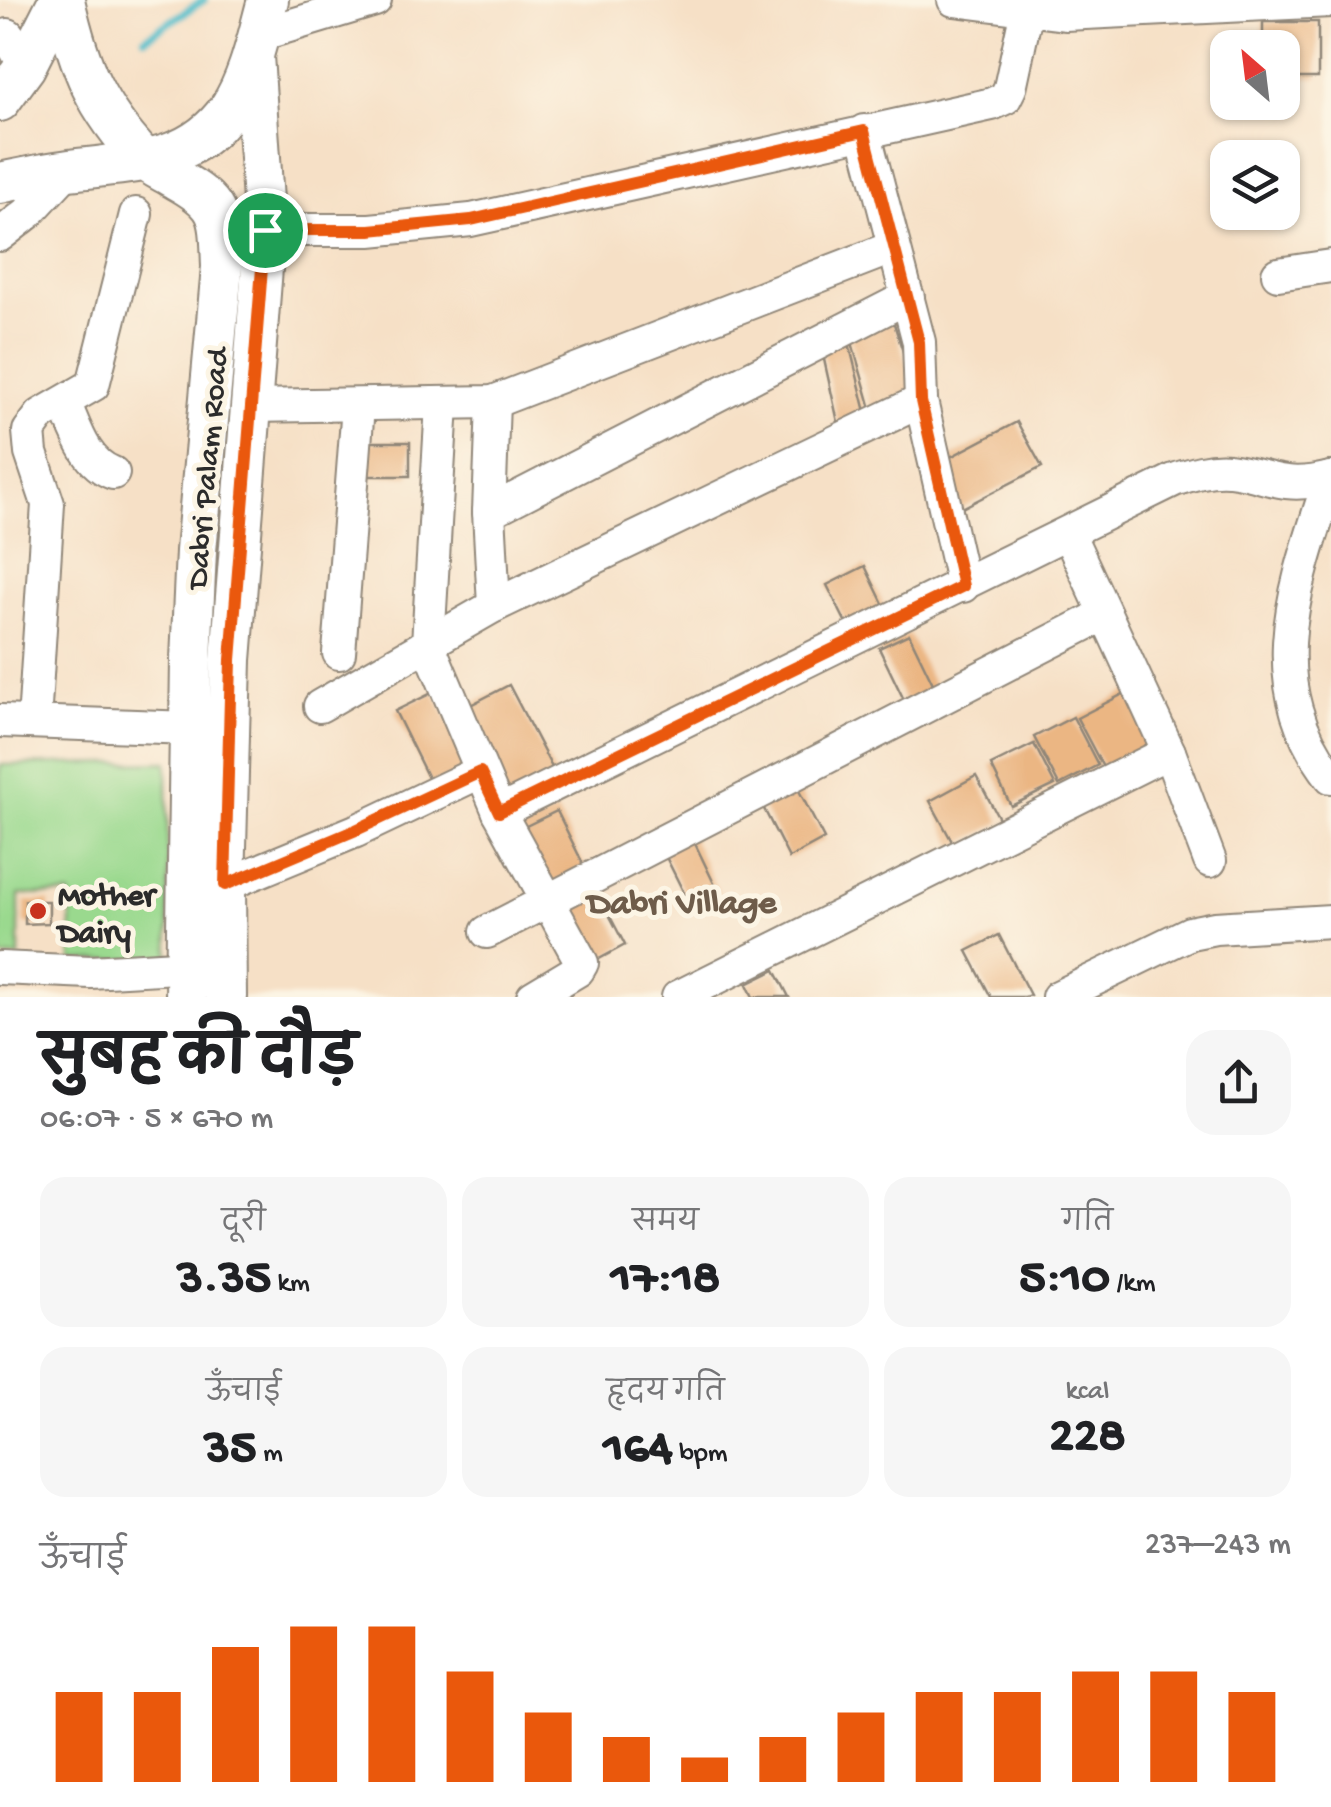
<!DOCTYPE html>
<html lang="hi">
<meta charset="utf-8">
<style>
:root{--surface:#fff;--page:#f6f6f6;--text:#202124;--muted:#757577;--accent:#ea580c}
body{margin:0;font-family:"Gochi Hand","Playpen Sans Deva",sans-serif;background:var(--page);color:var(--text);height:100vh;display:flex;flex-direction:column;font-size:38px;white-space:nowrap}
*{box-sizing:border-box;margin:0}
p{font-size:32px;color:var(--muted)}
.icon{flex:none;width:55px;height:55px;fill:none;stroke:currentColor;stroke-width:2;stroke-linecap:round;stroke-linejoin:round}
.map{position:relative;height:997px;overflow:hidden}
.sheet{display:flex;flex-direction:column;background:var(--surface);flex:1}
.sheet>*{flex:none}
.needle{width:65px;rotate:332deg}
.buttons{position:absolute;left:1210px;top:30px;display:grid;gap:20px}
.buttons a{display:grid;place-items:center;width:90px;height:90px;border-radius:20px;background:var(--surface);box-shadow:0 2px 8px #0004;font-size:50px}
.pin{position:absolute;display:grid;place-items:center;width:85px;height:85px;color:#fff;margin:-42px;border:5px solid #fff;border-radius:50%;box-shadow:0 2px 10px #0007}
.round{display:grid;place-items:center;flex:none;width:105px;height:105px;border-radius:30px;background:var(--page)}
.summary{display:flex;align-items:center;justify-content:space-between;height:170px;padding:0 40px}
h1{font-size:55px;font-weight:700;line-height:75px}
.metrics{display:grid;grid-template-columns:repeat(3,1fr);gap:15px;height:170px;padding:10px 40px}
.metrics div{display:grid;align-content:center;border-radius:25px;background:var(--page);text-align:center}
.metrics b{font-size:50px;font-weight:700}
.metrics small{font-size:28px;font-weight:400}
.metrics p{font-size:28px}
.chart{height:280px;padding:20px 40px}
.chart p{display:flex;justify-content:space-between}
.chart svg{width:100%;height:180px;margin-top:10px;stroke:var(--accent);stroke-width:6}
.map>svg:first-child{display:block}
.green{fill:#9ad98e;stroke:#62825c;stroke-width:2.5}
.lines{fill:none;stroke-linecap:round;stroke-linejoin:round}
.stream{stroke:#50bcc9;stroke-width:8}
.building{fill:#ebb683}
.minor-casing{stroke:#908678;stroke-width:36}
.major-casing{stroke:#908678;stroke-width:44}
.minor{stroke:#fff;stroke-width:32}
.major{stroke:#fff;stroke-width:40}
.route-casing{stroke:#fff;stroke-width:20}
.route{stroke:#ea580c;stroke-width:12}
.poi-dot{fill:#c8321e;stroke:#fcf5e5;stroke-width:4}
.labels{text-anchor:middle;stroke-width:10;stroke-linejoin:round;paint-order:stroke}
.street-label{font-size:32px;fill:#2b2b2b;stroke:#fcf5e5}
.poi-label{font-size:32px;font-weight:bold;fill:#2b2b2b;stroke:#fcf5e5;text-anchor:start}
.neighbourhood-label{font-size:35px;font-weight:bold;fill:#6e5c4a;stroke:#fcf5e5}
</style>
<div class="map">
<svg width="1331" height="997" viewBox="0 0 1331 997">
<rect width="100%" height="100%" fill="#fcf5e5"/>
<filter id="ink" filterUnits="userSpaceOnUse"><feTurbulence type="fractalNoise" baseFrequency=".01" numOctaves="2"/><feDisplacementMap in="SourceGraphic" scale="20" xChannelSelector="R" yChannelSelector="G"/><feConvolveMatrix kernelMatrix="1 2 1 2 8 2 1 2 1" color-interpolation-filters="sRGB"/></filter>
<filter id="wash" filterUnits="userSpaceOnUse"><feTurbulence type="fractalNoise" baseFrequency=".0048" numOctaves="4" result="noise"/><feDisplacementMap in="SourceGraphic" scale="40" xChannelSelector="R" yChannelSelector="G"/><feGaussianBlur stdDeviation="2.25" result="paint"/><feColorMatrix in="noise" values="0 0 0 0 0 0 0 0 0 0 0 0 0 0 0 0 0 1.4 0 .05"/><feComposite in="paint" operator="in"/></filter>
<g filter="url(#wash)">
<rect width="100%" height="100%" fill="#f6e0c6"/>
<polygon class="green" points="167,762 169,959 72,961 70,894 19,895 19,957 0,957 0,765"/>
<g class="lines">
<polyline class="stream" points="145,38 204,0"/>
</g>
<g id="blocks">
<g class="building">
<polygon points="1263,22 1318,22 1318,78 1282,78 1282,48 1263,48"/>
<polygon points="890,311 918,399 872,412 849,332"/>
<polygon points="846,331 867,416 838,422 821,346"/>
<polygon points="1017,422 1042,467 958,510 945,460"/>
<rect x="358" y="442" width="52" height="34"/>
<polygon points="865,566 888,614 851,633 827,585"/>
<polygon points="909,634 936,690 906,704 879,648"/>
<polygon points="509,685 559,781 509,807 459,711"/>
<polygon points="1133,689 1160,740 1104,769 1077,718"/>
<polygon points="434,692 471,767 432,786 395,711"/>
<polygon points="1073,717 1098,765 1059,785 1034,737"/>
<polygon points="1034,744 1055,785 1011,806 991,765"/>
<polygon points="976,776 1001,822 955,847 930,801"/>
<polygon points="793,779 824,839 789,858 758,797"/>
<polygon points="557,811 586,870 545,890 516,831"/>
<polygon points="689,831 720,896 692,909 660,845"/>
<polygon points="593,884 625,945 586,966 554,905"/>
<polygon points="25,901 49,901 49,923 25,924"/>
<polygon points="999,935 1030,995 1025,997 991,997 967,951"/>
<polygon points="775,970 789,997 753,997 747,984"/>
</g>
</g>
</g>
<g filter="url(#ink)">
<use href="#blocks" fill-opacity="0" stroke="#908678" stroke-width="2.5"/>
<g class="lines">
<g class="minor-casing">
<g id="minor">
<polyline points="954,0 1065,14 1331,1"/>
<polyline points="259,35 375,0"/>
<polyline points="0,41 8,35 25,67"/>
<polyline points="864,131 919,342 921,401 963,586"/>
<polyline points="265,230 370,230 471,220 992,104 1005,98 1010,88 1027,9"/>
<polyline points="0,235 28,213 68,170"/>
<polyline points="1278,274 1331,266"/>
<polyline points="493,402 489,512 494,606"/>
<path d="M65 404C76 429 85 463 113 473"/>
<polyline points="442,404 428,644 499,812 582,963 578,970 533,997"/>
<polyline points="252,406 493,402 894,247"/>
<path d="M1330 478C1297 582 1256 680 1331 777"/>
<polyline points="489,512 908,297"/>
<polyline points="1068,533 1169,752 1210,861"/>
<polyline points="339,653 358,406"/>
<polyline points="320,706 494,606 921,401"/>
<polyline points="0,721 190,728"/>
<polyline points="34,722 48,504 31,453 29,431 41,415 93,385 136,214"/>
<path d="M499 812 1174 480C1191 474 1210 468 1229 470 1274 476 1281 490 1331 478"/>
<polyline points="225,885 356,831 480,772"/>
<polyline points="487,932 1105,614"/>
<polyline points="0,968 90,972 211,965"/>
<polyline points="678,997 1169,752"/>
<polyline points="1058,997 1190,933 1215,928 1331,921"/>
</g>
</g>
<g class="major-casing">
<g id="major">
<path d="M64 0C79 67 95 107 143 158 152 167 165 172 176 179 223 205 220 216 222 267L196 551 191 660 186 997"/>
<polyline points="0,101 25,67 59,0"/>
<path d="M0 183C23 178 46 173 69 170 129 162 189 166 229 109 250 78 258 36 268 0"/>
<polyline points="226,997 225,885 231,660 265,230 253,56"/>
</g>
</g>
<use href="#minor" class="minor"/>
<use href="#major" class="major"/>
</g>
</g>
<g class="lines" filter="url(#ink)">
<g class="route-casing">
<polygon id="route" points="864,131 919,342 921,401 963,586 499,812 480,772 356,830 225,885 231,660 265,230 370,230 471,220"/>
</g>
<use href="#route" class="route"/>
</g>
<circle class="poi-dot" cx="38" cy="911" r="10"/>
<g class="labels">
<g class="street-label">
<text transform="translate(205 468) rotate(-85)" y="11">Dabri Palam Road</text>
</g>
<g class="poi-label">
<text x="58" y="904">Mother<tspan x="58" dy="37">Dairy</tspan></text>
</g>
<g class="neighbourhood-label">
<text x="682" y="912">Dabri Village</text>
</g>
</g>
</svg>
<div class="buttons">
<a><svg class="needle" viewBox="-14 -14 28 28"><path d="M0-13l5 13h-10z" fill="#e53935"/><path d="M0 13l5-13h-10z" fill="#757577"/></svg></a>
<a><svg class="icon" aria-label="layers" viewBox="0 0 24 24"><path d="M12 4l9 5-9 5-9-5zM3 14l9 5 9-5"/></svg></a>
</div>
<div class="pin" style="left:265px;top:230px;background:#1e9e55"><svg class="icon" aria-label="arrive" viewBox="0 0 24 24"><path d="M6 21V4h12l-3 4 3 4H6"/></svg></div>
</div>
<section class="sheet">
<div class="summary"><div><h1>सुबह की दौड़</h1><p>06:07 · 5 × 670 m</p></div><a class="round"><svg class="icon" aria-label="share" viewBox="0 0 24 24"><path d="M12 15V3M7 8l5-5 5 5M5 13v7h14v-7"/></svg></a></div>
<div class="metrics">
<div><p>दूरी</p><b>3.35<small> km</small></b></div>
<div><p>समय</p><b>17:18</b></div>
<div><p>गति</p><b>5:10<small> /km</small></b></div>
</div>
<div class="metrics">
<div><p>ऊँचाई</p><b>35<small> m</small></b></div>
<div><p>हृदय गति</p><b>164<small> bpm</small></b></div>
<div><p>kcal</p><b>228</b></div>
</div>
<div class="chart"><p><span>ऊँचाई</span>237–243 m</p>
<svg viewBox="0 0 160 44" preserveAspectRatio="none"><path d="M5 44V22M15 44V22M25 44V11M35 44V6M45 44V6M55 44V17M65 44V27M75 44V33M85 44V38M95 44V33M105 44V27M115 44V22M125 44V22M135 44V17M145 44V17M155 44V22"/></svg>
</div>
</section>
